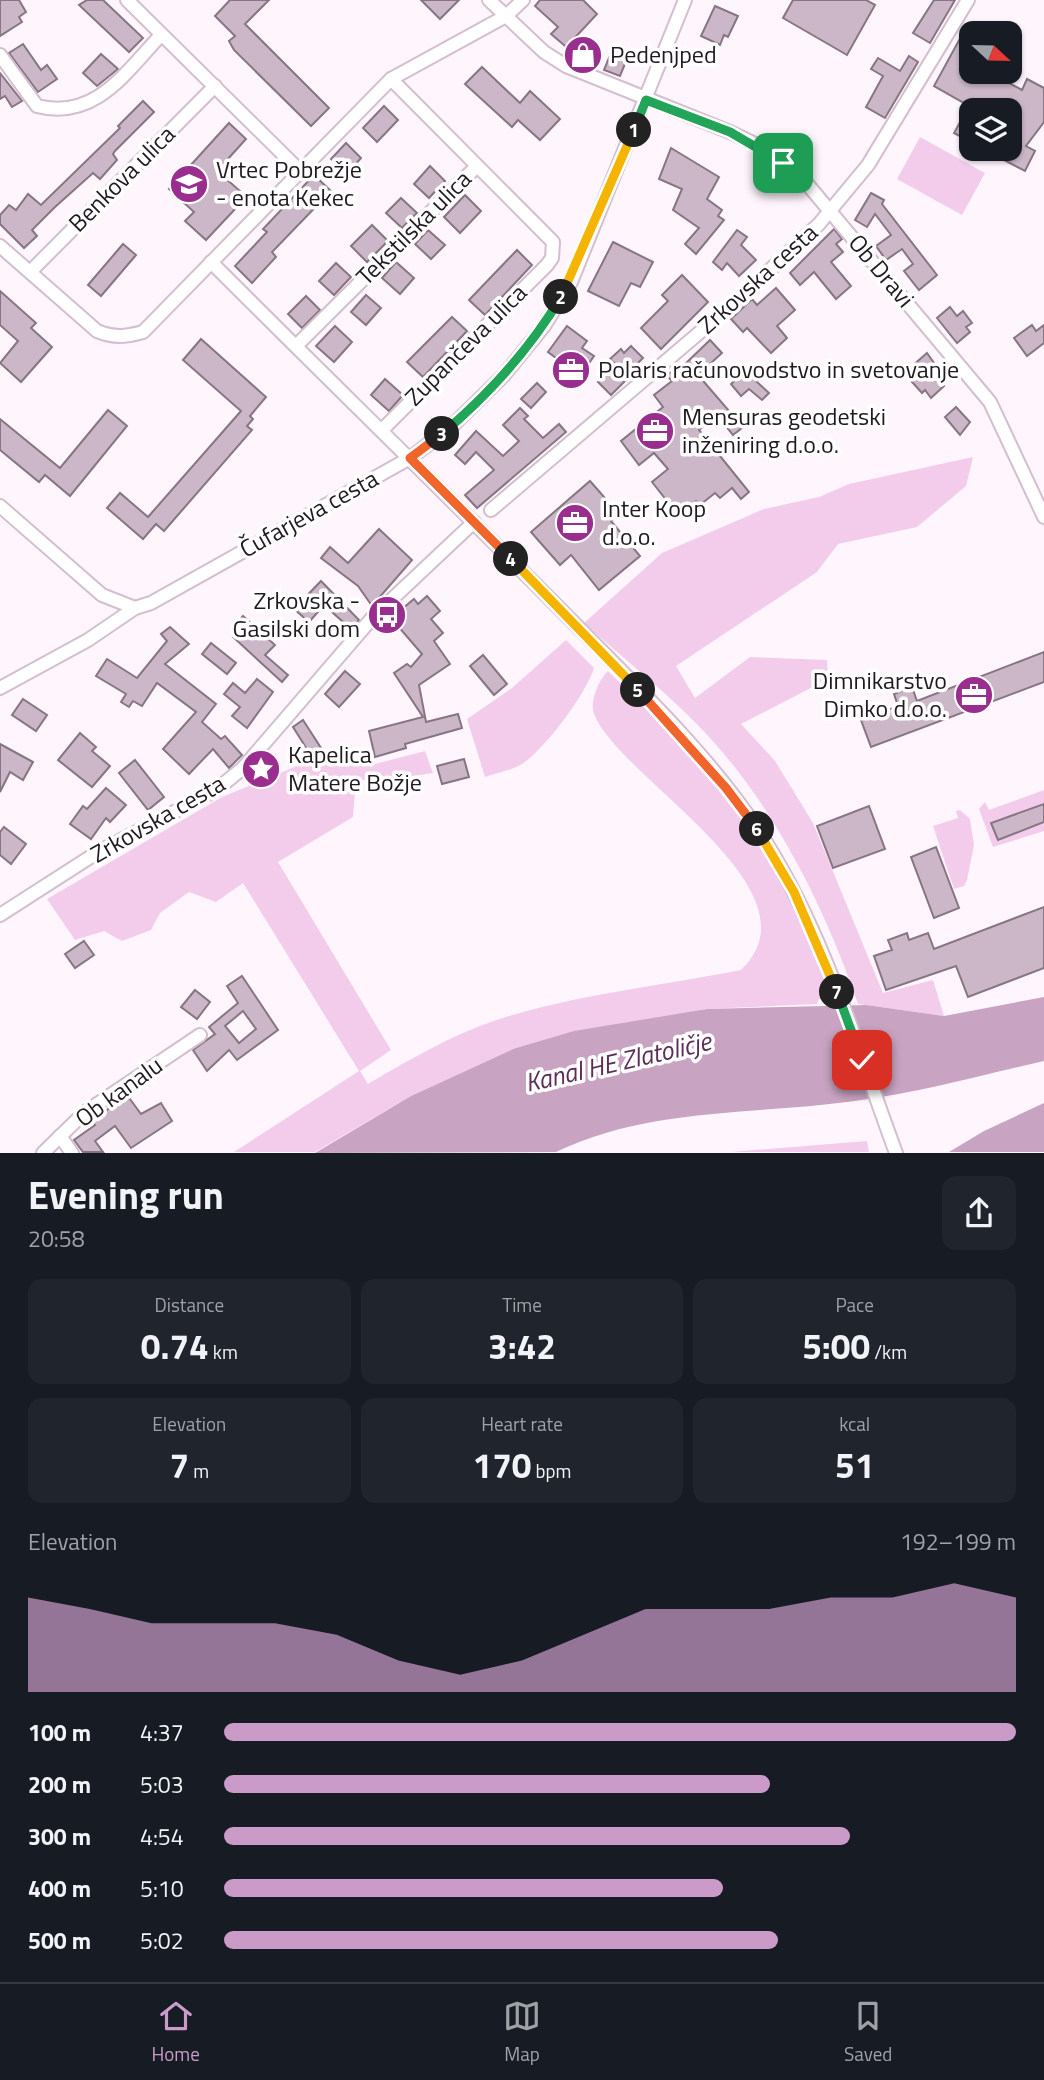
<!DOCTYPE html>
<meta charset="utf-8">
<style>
:root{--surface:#171b24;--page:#20242c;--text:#f1f3f6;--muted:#9ea1a6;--line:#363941;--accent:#ca9ac8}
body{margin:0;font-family:"Titillium Web",sans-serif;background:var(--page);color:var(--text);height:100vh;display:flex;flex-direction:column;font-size:26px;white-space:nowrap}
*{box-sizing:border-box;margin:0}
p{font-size:23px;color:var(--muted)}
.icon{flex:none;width:38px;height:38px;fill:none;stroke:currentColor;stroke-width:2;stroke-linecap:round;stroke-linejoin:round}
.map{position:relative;height:1153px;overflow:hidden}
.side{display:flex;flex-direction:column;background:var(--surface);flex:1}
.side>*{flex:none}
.needle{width:46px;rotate:112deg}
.tools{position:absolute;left:959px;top:21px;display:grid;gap:14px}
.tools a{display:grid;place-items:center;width:63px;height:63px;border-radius:14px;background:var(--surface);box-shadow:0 2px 5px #0004;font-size:35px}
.pin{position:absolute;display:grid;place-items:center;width:60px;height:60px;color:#fff;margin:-30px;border-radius:14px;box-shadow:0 4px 10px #0006}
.km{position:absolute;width:35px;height:35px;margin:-18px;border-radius:50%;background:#222;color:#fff;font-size:19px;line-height:35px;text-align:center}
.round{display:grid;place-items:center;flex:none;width:74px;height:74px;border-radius:14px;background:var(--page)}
.summary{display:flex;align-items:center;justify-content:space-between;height:119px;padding:0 28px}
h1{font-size:38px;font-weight:700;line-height:52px}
.stats{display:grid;grid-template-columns:repeat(3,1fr);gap:10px;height:119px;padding:7px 28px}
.stats div{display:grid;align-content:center;border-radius:14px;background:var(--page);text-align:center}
.stats b{font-size:35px;font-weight:700}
.stats small{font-size:19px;font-weight:400}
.stats p{font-size:19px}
.chart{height:196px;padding:14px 28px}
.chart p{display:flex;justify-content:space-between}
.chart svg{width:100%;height:126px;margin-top:7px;fill:var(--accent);opacity:.7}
ul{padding:0 28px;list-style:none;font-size:23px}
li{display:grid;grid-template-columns:112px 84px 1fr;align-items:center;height:52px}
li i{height:18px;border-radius:9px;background:var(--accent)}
.dock{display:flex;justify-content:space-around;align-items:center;height:98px;border-top:2px solid var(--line);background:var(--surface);font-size:19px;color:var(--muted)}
.dock a{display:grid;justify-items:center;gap:4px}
.dock .active{color:var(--accent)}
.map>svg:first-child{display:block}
.green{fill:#f3ccec}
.water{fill:#c9a4c2}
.building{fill:#cbb7c7;stroke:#877583;stroke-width:2;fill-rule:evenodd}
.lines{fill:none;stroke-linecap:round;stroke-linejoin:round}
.minor-casing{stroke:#d3bfcf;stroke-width:16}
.minor{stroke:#fff;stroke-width:12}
.split-1-casing{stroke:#fff;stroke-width:14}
.split-2-casing{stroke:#fff;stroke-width:14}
.split-3-casing{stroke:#fff;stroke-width:14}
.split-4-casing{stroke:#fff;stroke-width:14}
.split-5-casing{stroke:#fff;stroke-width:14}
.split-6-casing{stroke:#fff;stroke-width:14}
.split-7-casing{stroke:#fff;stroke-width:14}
.split-8-casing{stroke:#fff;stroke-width:14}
.split-1{stroke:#22a559;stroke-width:9}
.split-2{stroke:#f5b400;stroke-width:9}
.split-3{stroke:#22a559;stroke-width:9}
.split-4{stroke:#f0652b;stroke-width:9}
.split-5{stroke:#f5b400;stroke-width:9}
.split-6{stroke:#f0652b;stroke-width:9}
.split-7{stroke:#f5b400;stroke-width:9}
.split-8{stroke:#22a559;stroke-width:9}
.labels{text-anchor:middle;stroke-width:7;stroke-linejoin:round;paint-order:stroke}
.poi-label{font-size:24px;fill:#20191f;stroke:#fff;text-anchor:start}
.street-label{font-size:24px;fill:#20191f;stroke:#fff}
.water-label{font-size:26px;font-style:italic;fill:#5c2d56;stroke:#fff}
</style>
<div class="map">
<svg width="1044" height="1153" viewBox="0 0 1044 1153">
<rect width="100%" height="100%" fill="#fff6fd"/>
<g class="green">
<polygon points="920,137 985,173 962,215 897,179"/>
<path d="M973 457 966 486 917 527 838 544 817 572 676 666 695 698 750 657 827 660 828 679 741 724 775 761 813 823 883 993 933 980 944 1016 858 1004C826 911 778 813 711 739 674 698 625 660 584 623L662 553 764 509 819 497 849 484Z"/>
<path d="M566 640 594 668C586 694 545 749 522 764 512 770 497 773 485 777L467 719 512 688Z"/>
<path d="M608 671C674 735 739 806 785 886 804 922 818 963 834 1000L819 999 817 1004 706 1009 513 1049 411 1096 315 1152H234L359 1071 243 883 216 902 189 892 160 913 151 930 122 941 104 931 75 940 47 899 222 797 326 754 375 764 425 751 433 773 387 780H356L353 817 278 862 391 1050 360 1071 368 1084C414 1057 462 1029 513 1015 588 993 665 985 741 970 825 890 620 779 594 714 589 701 599 680 608 671Z"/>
<polygon points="1044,790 1044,831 993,847 979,809 985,802 989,810"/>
<polygon points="960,810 970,819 974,845 967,880 964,886 954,889 933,826 958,818 956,811"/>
<polygon points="867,1141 869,1152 730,1152"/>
</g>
<g class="water">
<path d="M1044 997V1061C982 1075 918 1093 855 1101 756 1115 649 1107 556 1152L315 1153 411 1096 513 1049 574 1031 707 1009 866 1005 944 1016Z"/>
<polygon points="1044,1103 1044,1152 949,1152 984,1131"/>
</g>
<g class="building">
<polygon points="0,0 19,0 26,12 19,17 22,22 0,36"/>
<polygon points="87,0 103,0 143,38 129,52 79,5"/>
<polygon points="230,0 269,0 245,24 329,108 311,126 234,50 229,41 235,36 215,16"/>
<polygon points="421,0 459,0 440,19"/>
<polygon points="540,0 583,0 597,14 570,43 590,52 585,63 551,34 558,27 535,6"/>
<polygon points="793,0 866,0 875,5 847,55 783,18"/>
<polygon points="934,0 955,0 930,43 913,33"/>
<polygon points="715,6 738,16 728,37 724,35 720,45 701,36"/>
<polygon points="963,33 971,37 971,72 1003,72 1000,78 1022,90 1027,79 1044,88 1044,122 1026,146 1035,151 1025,171 983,149 1010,149 1010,110 971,110 971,142 954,133 969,106 934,86"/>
<polygon points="23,44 41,70 47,65 57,79 38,92 9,53"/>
<polygon points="613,48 629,54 620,76 604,70"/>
<polygon points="101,54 118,69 97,86 83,73"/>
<polygon points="909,56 918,62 885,118 866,107 883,76 871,69 878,58 900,71"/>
<polygon points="482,67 520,103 530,91 560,119 540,140 518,120 512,127 465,84"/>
<polygon points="0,73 22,101 12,107 5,96 0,99"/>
<polygon points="143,101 154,112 115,151 113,154 117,160 100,179 93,173 55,207 32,230 37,236 24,248 0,224 0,215 9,205 16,210 28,194 41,205 120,128 118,126"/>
<polygon points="384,106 398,120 377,142 363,128"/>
<polygon points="229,123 246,139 217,171 240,191 231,201 237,207 206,240 185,221 194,212 169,189"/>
<polygon points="346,143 361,158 347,174 331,159"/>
<polygon points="671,148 719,177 707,199 722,210 718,216 724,220 696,254 685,244 699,228 673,210 682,189 659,179"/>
<polygon points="430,166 445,181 429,198 414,184"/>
<polygon points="314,175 331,191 272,252 276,257 252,283 235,266 267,232 263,229"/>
<polygon points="871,193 884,200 882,204 937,275 919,290 904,271 913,264 902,249 886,260 876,246 891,235 875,214 867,227 855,220"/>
<polygon points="465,195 481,211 460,233 444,217"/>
<polygon points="401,198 417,213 402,228 386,213"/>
<polygon points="372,225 388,241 367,262 351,246"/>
<polygon points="834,229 842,239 836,244 843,252 831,262 851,286 836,299 814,272 800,285 790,273"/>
<polygon points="428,230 445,245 431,259 415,244"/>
<polygon points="737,230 747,237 741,245 756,260 739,276 727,263 722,270 713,262"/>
<polygon points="613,242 653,262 640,287 631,283 619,306 588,291"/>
<polygon points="123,244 136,255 101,296 88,285"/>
<polygon points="517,250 532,265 485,315 469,300"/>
<polygon points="396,262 414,278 400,294 382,278"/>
<polygon points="336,263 351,277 334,295 319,281"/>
<polygon points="682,275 708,302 661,349 641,328 668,301 662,295"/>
<polygon points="776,288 795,310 777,326 787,338 771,353 747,328 743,332 731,319 752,299 757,305"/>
<polygon points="0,291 36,323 31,328 52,347 21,382 0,363 18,341 0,325"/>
<polygon points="366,295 381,308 366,325 351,312"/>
<polygon points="306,296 320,310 302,328 288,314"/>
<polygon points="950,307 957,316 963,311 972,323 966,327 970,332 957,343 937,318"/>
<polygon points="452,317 467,331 423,377 407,362"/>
<polygon points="1032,325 1036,331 1044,325 1044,343 1027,356 1014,338"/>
<polygon points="335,326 352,342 334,362 316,346"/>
<polygon points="567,326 587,341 582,348 594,356 576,382 560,370 564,364 548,352"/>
<polygon points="201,339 266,397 250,416 253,419 247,426 252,430 164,531 156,524 143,539 107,508 120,493 148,517 241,411 183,360"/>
<polygon points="710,340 722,353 698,375 743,427 733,435 717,415 699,430 749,492 741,499 732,488 720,498 715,493 700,505 696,501 678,515 652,482 668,469 654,453 639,465 621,441 663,407 654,395 672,381 667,376 680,364 682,367"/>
<polygon points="631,346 643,358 637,364 639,367 611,395 598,382 616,365 610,359 621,349 624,353"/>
<polygon points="927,353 944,377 939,381 944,386 931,398 925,390 922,393 904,373"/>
<polygon points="750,367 760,379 757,382 769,393 762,400 749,389 741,396 731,384"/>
<polygon points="385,379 403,395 389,411 371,395"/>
<polygon points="537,383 546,392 531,408 521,399"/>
<polygon points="956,407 970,422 960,435 945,417"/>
<polygon points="520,408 528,416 524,419 543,438 559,424 566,432 477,508 465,495 494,470 476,452 465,464 455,455 476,431 503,456 519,441 503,425"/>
<polygon points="108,410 127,426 70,496 45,475 39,482 0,450 0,419 60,468"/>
<polygon points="590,481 619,514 611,521 640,556 599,590 571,555 560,565 531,532"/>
<polygon points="379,529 412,560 372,606 358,586 321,558 330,547 348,563"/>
<polygon points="321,581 359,620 351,629 324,605 309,622 294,609"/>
<polygon points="427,596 440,611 431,619 443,633 434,641 450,664 419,685 426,722 458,714 462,728 405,744 406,748 375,757 369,731 423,717 394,673 407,664 411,667 422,654 391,618 414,599 418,604"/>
<polygon points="243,616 275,645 265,655 288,675 282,682 233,637 240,629 235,625"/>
<polygon points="170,627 189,644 165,664 216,704 202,722 221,739 225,736 242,755 229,768 213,749 189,774 163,749 196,712 157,683 142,706 133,701 129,707 121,702 126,694 96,676 107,659 137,678 167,641 161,634"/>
<polygon points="211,643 236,663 227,674 202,654"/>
<polygon points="1044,652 1044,682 871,747 861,720 898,706 894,694 912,687 917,701"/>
<polygon points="483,655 507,684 494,695 470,666"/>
<polygon points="345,671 360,684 339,707 325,694"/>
<polygon points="257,679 273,692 247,728 232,716 240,707 224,694 233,683 245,693"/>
<polygon points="23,699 47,715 36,731 12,715"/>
<polygon points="303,720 321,748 310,754 293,727"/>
<polygon points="80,733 96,747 92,751 110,766 92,787 58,760"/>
<polygon points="0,744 33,762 23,780 10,772 0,792"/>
<polygon points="464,759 469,777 442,784 437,766"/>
<polygon points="135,760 164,797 148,810 119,773"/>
<polygon points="106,788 126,805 110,822 106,818 91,839 70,824 83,806 87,809"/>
<polygon points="1044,804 1044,822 998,840 991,823"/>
<polygon points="869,806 885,849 833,868 817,826"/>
<polygon points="4,827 26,844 11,864 0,855 0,832"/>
<polygon points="936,847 959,908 934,918 911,857"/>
<polygon points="1044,907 1044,968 968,997 956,966 886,990 874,956 892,950 888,940 907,933 909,940 928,933 934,949"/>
<polygon points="84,941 94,955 75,968 65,954"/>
<path d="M242 976 278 1030 237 1060 229 1050 207 1071 193 1050 215 1034 209 1027 238 1003 227 986ZM243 1011 256 1029 239 1043 225 1026Z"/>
<polygon points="195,990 210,1002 197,1019 181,1007"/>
<polygon points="127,1095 141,1114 161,1103 172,1121 131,1148 115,1126 95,1141 103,1152 83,1152 74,1140 95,1125 92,1121"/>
</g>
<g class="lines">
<g class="minor-casing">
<g id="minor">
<polyline points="127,0 301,172"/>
<polyline points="489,0 544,52 566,66 730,132 763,148 808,185 990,402 1044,517"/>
<path d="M0 55 37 106C95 121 126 72 161 35"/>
<path d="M0 246 97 331C114 338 125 337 143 332L391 79 506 16 523 0"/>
<path d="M211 262C327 378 445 493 560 609 627 677 716 761 765 841 825 936 857 1048 896 1153"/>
<polyline points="30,272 215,86"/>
<polyline points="296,346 476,167"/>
<polyline points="382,430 547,265 552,258 553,242 391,79"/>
<polyline points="0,506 102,595 135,608"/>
<polyline points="491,510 740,298 819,224 868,165 968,0"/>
<polyline points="0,688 88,640 135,608 151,603 410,458 451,427 504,375 544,326 571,282 685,0"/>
<polyline points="0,915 98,852 216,790 243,768 373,617 474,522"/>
<polyline points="60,1136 72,1153"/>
<polyline points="43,1153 84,1113 200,1035"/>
</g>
</g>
<use href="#minor" class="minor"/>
</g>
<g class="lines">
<g class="split-1-casing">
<polyline id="split-1" points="634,130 646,100 730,132 783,163"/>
</g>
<g class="split-2-casing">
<polyline id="split-2" points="561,297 634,130"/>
</g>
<g class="split-3-casing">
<path id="split-3" d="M442 434C489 394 530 349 561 297"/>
</g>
<g class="split-4-casing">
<polyline id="split-4" points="442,434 410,458 511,559"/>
</g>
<g class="split-5-casing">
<polyline id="split-5" points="511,559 638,690"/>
</g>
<g class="split-6-casing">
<polyline id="split-6" points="638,690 726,788 757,829"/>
</g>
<g class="split-7-casing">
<polyline id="split-7" points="757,829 794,892 837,992"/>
</g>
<g class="split-8-casing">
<polyline id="split-8" points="837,992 862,1060"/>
</g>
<use href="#split-1" class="split-1"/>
<use href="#split-2" class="split-2"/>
<use href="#split-3" class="split-3"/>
<use href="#split-4" class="split-4"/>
<use href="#split-5" class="split-5"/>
<use href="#split-6" class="split-6"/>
<use href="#split-7" class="split-7"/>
<use href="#split-8" class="split-8"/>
</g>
<defs>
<g id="shop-disc" transform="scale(2.0125)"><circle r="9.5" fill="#9a2e8f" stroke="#fff"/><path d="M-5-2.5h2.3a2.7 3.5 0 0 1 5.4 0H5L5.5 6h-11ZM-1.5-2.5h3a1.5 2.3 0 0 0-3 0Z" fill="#fff"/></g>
<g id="school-disc" transform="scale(2.0125)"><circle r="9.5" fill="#9a2e8f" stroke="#fff"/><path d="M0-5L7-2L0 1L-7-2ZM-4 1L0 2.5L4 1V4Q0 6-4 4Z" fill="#fff"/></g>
<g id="office-disc" transform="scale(2.0125)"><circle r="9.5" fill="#9a2e8f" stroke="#fff"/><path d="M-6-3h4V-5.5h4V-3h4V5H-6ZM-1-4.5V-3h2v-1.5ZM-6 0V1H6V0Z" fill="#fff"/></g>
<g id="bus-disc" transform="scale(2.0125)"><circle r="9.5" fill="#9a2e8f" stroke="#fff"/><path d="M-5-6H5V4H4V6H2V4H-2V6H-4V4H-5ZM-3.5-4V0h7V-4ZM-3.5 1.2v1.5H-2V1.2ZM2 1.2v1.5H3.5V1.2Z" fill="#fff"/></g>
<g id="sight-disc" transform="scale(2.0125)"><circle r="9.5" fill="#9a2e8f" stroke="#fff"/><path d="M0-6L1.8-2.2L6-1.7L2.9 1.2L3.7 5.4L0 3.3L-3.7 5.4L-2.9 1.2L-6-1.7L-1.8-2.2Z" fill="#fff"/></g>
</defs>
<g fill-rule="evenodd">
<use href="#shop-disc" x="583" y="55"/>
<use href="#school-disc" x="189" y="184"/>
<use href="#office-disc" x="571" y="370"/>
<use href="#office-disc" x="655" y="431"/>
<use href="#office-disc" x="575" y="523"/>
<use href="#bus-disc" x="387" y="615"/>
<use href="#office-disc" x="974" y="695"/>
<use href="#sight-disc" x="261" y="769"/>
</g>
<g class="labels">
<g class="poi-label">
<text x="610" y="63">Pedenjped</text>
<text x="216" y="178">Vrtec Pobrežje<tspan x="216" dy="28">- enota Kekec</tspan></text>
<text x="598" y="378">Polaris računovodstvo in svetovanje</text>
<text x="682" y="425">Mensuras geodetski<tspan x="682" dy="28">inženiring d.o.o.</tspan></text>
<text x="602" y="517">Inter Koop<tspan x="602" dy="28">d.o.o.</tspan></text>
<text x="360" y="609" text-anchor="end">Zrkovska -<tspan x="360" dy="28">Gasilski dom</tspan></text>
<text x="947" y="689" text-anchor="end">Dimnikarstvo<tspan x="947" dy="28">Dimko d.o.o.</tspan></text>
<text x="288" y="763">Kapelica<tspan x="288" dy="28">Matere Božje</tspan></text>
</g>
<g class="street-label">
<text transform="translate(122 179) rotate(-45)" y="8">Benkova ulica</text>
<text transform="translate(414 228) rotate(-45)" y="8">Tekstilska ulica</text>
<text transform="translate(881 271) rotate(50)" y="8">Ob Dravi</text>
<text transform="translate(758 279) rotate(-42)" y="8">Zrkovska cesta</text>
<text transform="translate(466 345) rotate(-45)" y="8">Zupančeva ulica</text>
<text transform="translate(309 514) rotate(-29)" y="8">Čufarjeva cesta</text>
<text transform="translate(158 819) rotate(-30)" y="8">Zrkovska cesta</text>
<text transform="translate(119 1092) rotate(-36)" y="8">Ob kanalu</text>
</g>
<g class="water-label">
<text transform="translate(618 1062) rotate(-13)" y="9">Kanal HE Zlatoličje</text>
</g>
</g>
</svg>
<div class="tools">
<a><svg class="needle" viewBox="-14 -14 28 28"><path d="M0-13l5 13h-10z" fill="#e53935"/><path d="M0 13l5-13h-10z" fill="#9ea1a6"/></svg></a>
<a><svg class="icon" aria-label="layers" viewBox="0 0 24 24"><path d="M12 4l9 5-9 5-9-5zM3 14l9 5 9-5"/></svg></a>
</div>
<div class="pin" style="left:783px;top:163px;background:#1e9e55"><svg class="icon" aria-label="arrive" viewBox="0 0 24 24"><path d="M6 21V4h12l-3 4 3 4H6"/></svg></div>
<div class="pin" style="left:862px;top:1060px;background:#d93025"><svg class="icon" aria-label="check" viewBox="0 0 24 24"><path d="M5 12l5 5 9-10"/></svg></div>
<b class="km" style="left:634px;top:130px">1</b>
<b class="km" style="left:561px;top:297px">2</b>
<b class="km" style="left:442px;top:434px">3</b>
<b class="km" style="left:511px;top:559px">4</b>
<b class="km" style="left:638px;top:690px">5</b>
<b class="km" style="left:757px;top:829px">6</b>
<b class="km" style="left:837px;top:992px">7</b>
</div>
<section class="side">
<div class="summary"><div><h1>Evening run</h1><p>20:58</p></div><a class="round"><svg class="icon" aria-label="share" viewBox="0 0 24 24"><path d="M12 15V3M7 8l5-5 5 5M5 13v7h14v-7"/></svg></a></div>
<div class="stats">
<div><p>Distance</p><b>0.74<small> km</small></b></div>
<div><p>Time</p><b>3:42</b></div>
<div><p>Pace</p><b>5:00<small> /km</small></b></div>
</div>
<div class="stats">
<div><p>Elevation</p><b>7<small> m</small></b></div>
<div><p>Heart rate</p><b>170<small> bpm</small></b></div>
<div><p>kcal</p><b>51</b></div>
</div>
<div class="chart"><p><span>Elevation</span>192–199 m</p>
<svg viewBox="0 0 160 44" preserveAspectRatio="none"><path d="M0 44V11L10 15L20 20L30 20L40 20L50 24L60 33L70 38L80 33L90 24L100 15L110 15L120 15L130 11L140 11L150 6L160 11V44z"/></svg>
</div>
<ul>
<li><b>100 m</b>4:37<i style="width:100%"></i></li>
<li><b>200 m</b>5:03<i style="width:69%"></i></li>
<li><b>300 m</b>4:54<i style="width:79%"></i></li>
<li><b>400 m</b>5:10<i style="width:63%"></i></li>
<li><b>500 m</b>5:02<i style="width:70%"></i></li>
</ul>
</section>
<nav class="dock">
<a class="active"><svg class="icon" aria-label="home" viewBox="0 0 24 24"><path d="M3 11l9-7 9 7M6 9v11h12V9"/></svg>Home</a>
<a><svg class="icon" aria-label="map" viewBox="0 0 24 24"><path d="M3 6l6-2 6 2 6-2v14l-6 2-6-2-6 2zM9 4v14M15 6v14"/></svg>Map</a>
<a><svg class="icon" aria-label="saved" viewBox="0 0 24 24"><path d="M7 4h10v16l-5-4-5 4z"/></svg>Saved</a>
</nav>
